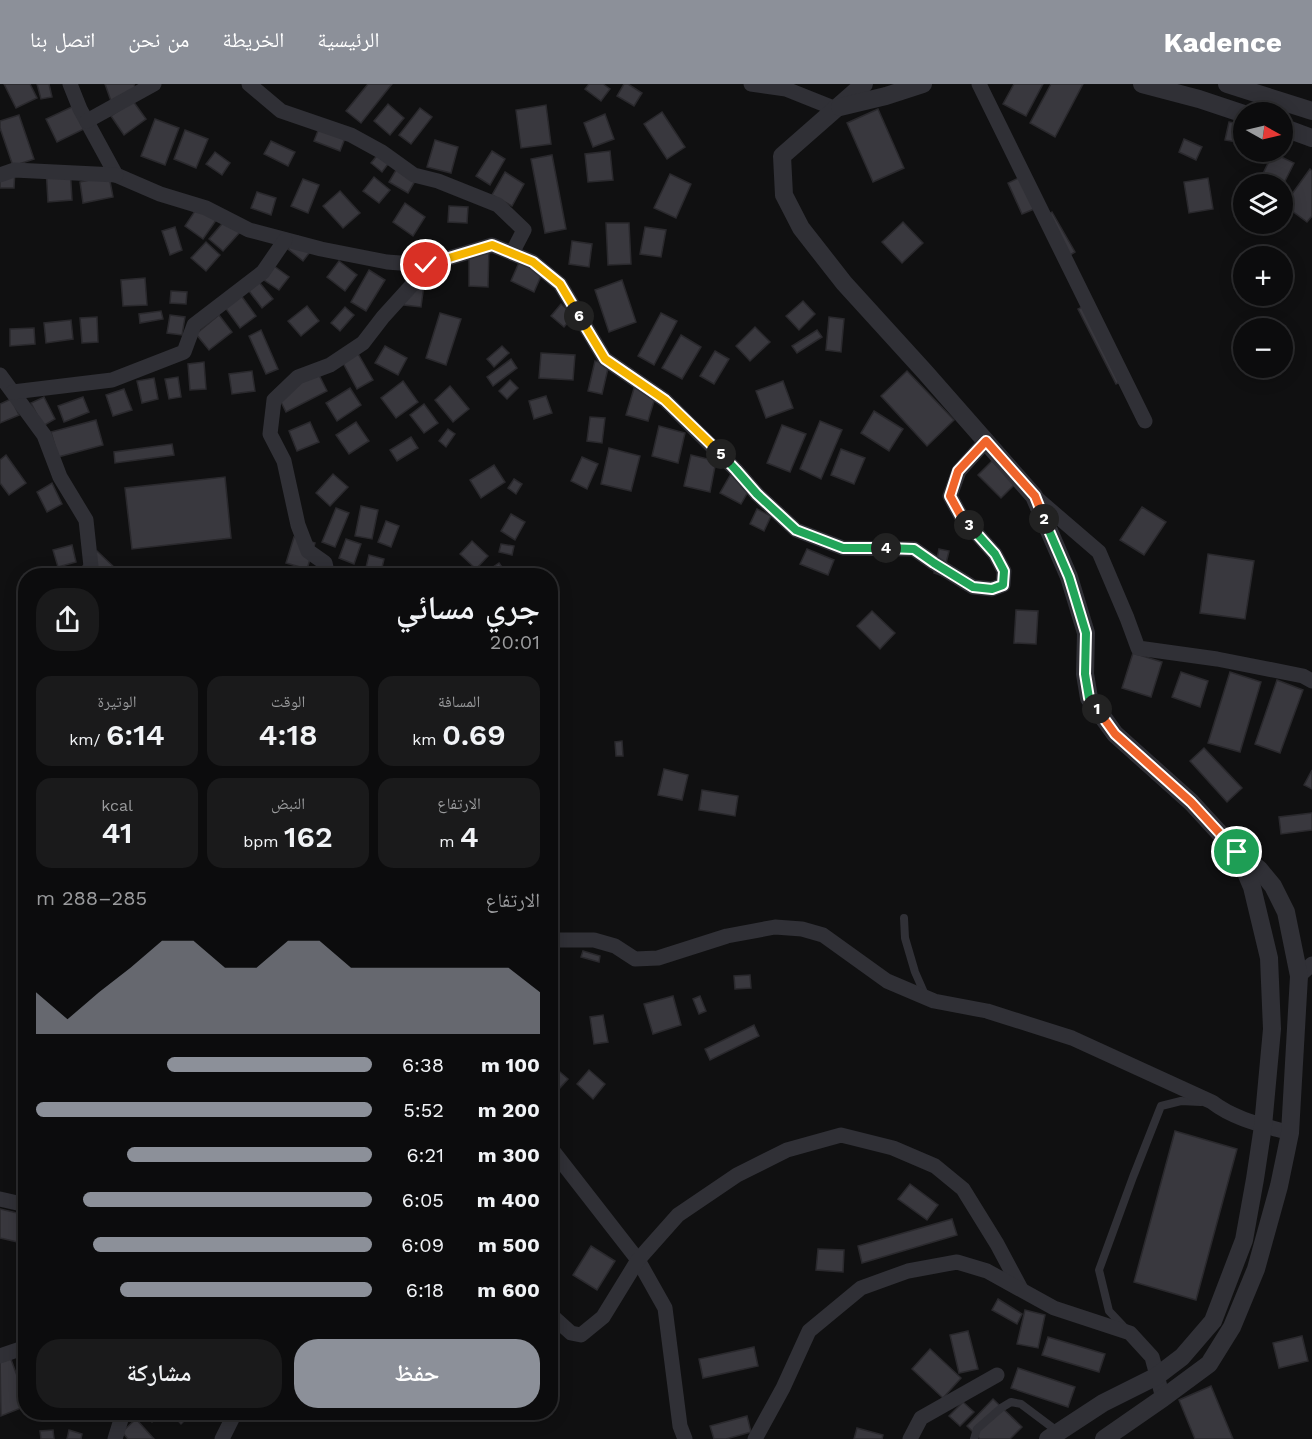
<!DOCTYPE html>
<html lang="ar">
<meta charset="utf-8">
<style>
:root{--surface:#0c0c0d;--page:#1a1a1b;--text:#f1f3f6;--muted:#9a9b9d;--line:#2c2c2e;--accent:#8c9099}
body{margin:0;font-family:"Work Sans","Noto Naskh Arabic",sans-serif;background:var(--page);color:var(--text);direction:rtl;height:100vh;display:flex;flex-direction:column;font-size:22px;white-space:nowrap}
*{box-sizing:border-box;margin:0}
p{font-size:20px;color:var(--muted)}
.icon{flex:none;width:33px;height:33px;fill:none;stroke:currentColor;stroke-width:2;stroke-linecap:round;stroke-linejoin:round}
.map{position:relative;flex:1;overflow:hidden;direction:ltr}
.details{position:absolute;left:18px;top:484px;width:540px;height:852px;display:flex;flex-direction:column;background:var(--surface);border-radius:24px;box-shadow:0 3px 15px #0003,0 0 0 2px var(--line);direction:rtl}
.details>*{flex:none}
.needle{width:39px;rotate:98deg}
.tools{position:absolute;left:1233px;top:18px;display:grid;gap:12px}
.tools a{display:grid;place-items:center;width:60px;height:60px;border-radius:50%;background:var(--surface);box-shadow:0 3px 15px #0003,0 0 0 2px var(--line);font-size:30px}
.pin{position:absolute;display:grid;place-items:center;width:51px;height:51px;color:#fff;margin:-26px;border:3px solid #fff;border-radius:50%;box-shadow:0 2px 6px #0007}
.km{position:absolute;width:30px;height:30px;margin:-15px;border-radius:50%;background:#222;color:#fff;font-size:16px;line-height:30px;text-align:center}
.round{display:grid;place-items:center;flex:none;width:63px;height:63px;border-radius:24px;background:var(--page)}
.summary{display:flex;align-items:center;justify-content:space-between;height:102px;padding:0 18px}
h1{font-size:33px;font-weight:600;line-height:45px}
.metrics{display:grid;grid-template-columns:repeat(3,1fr);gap:9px;height:102px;padding:6px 18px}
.metrics div{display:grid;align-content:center;border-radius:15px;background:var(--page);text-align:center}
.metrics b{font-size:30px;font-weight:600}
.metrics small{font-size:16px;font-weight:400}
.metrics p{font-size:16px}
.chart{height:168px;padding:12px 18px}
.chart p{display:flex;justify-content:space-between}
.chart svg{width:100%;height:108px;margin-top:6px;fill:var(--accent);opacity:.7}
.cta{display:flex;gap:12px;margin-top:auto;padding:12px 18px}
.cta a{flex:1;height:69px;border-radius:24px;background:var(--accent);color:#fff;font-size:24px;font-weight:600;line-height:69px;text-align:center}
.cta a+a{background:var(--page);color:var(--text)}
ul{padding:0 18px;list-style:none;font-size:20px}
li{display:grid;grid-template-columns:96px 72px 1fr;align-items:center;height:45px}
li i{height:15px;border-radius:8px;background:var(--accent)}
header{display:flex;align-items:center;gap:36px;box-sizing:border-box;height:84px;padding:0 30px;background:var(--accent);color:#fff}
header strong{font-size:28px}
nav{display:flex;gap:33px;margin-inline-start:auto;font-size:21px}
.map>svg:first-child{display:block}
.building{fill:#39383e;stroke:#2a292d;stroke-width:1.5}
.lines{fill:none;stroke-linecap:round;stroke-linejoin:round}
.service{stroke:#303036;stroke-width:8}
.minor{stroke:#303036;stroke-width:15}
.tertiary{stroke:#303036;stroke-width:18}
.split-1-casing{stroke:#fff;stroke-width:12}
.split-2-casing{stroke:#fff;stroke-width:12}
.split-3-casing{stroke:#fff;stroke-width:12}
.split-4-casing{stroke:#fff;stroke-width:12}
.split-5-casing{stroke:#fff;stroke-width:12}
.split-6-casing{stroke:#fff;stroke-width:12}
.split-7-casing{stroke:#fff;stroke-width:12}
.split-1{stroke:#f0652b;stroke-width:8}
.split-2{stroke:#22a559;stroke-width:8}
.split-3{stroke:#f0652b;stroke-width:8}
.split-4{stroke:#22a559;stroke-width:8}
.split-5{stroke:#22a559;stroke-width:8}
.split-6{stroke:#f5b400;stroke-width:8}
.split-7{stroke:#f5b400;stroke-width:8}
</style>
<header>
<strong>Kadence</strong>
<nav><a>الرئيسية</a><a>الخريطة</a><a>من نحن</a><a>اتصل بنا</a></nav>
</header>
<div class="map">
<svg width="1312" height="1355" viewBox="0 0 1312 1355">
<rect width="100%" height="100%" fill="#101011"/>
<g class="building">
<polygon points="4,0 30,0 37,14 16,24"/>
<polygon points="37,0 49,0 52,13 41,15"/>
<polygon points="105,0 134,0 137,9 111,17"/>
<polygon points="368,0 392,0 361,39 346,27"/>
<polygon points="589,0 603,0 610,5 601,17 585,5"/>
<polygon points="624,0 628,0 642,9 634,22 617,12"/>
<polygon points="1014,0 1043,0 1026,32 1003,20"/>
<polygon points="1051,0 1083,0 1055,53 1030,39"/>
<polygon points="133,17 146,35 124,51 111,32"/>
<polygon points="388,20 404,34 390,51 374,37"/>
<polygon points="76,21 86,44 57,58 46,35"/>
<polygon points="546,21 551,60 521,64 516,26"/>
<polygon points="420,24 432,33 411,60 399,51"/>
<polygon points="878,25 904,84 873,98 847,39"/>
<polygon points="662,28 685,63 667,75 644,40"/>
<polygon points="605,30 614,55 593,63 584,39"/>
<polygon points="19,31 34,75 13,82 0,44 0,37"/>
<polygon points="155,35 179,44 165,81 141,72"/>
<polygon points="1229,38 1240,40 1236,58 1225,56"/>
<polygon points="321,39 347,49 340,67 314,57"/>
<polygon points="185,46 208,55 196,84 174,75"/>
<polygon points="1184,55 1202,63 1196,76 1179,68"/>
<polygon points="435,56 458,63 451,89 427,83"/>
<polygon points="271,57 295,68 288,82 264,70"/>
<polygon points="384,63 395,71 382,88 371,79"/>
<polygon points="492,67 505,75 490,101 476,92"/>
<polygon points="610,67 613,96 588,98 585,70"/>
<polygon points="215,68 230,79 222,91 206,80"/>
<polygon points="1273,69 1294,79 1282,103 1282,100 1258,100"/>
<polygon points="552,71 566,145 545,149 531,75"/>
<polygon points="399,81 418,92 408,109 389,98"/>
<polygon points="70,83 72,116 48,118 46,84"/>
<polygon points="0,85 15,85 14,104 0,104"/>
<polygon points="1310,85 1312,87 1312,132 1307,138 1284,121"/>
<polygon points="505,88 524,100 512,122 492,111"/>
<polygon points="670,90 691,100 676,134 654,124"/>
<polygon points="1025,91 1039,123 1022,130 1008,99"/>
<polygon points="109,92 113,113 83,119 80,98"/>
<polygon points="374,93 390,106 379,119 363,107"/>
<polygon points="1208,94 1213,125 1189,129 1184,98"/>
<polygon points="303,95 319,101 308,129 291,122"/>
<polygon points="340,107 360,129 343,144 323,122"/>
<polygon points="257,108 276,114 271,131 251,124"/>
<polygon points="201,118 219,132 203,155 185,142"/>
<polygon points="405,119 425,133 413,152 393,138"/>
<polygon points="449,122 468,123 467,139 448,138"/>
<polygon points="1052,128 1075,168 1062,176 1039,136"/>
<polygon points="227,134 241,147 223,167 209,155"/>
<polygon points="903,138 923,159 902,179 882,158"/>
<polygon points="606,139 629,139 631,180 608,181"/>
<polygon points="175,143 182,166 170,171 162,147"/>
<polygon points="645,143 666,146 661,173 640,170"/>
<polygon points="298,152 313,164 303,177 288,165"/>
<polygon points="572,157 592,160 589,183 569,180"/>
<polygon points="206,158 220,171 206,187 191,174"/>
<polygon points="469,165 489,165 488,203 469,202"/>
<polygon points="521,174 544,185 534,208 511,197"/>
<polygon points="339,177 357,191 345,207 327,193"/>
<polygon points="274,182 289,193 279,206 264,196"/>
<polygon points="369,186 385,196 366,227 351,218"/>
<polygon points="407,191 425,193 421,223 404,221"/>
<polygon points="145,194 147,221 123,222 121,196"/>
<polygon points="622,196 636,238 609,248 595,206"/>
<polygon points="259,198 273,215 262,224 249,207"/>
<polygon points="171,207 187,208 186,220 170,219"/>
<polygon points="240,210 256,232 240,244 224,222"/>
<polygon points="803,217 815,230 799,246 786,232"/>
<polygon points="1092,218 1130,293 1116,300 1078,225"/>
<polygon points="561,220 574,231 564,243 551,232"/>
<polygon points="307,222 319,237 301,252 288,237"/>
<polygon points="345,223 354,231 340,247 331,239"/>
<polygon points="161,227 163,235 140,239 139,230"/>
<polygon points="440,229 461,235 446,281 426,274"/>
<polygon points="661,229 677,237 654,281 638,272"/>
<polygon points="170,231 185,233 182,251 167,249"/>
<polygon points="219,231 232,248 209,266 196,250"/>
<polygon points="97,233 98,258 82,259 80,234"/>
<polygon points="829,233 844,235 841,268 826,266"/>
<polygon points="71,236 73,255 46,259 44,239"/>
<polygon points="755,243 770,258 750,277 736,262"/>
<polygon points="34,244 35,260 10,262 10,245"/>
<polygon points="261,246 278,285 266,290 249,252"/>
<polygon points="817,246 822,253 797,269 792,262"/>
<polygon points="681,251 701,263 682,295 662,284"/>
<polygon points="385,262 407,274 398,291 375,279"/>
<polygon points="502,262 509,269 494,283 487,275"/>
<polygon points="715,267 729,275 714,300 700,292"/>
<polygon points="357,268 373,296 357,305 342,277"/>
<polygon points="541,269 575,271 573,296 539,294"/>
<polygon points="511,275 517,284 493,302 487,293"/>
<polygon points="595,277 609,280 602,310 588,307"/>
<polygon points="204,278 206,305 190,306 188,280"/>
<polygon points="316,285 327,307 286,328 275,306"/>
<polygon points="252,287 255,307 232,310 229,290"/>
<polygon points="907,287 954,336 927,362 881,312"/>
<polygon points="178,293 181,313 169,315 165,295"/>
<polygon points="154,294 158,315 142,319 137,297"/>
<polygon points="510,296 518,304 507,315 499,307"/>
<polygon points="403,297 418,318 396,334 381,314"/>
<polygon points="783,297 793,324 766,334 756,307"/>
<polygon points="635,301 657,307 648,337 626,331"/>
<polygon points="450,302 469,325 453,338 435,316"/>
<polygon points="350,304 361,321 337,337 326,319"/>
<polygon points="124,305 132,326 113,332 106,311"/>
<polygon points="546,312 552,329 534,335 529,317"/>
<polygon points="44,313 55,335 43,342 31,319"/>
<polygon points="83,313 89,328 64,338 58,322"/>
<polygon points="11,315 19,331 0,339 0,320"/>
<polygon points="424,320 438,339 424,349 410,331"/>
<polygon points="874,327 903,345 889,367 861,349"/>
<polygon points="590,333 605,334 602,359 587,357"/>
<polygon points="96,336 103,361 58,373 51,348"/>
<polygon points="820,337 842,346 821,395 800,385"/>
<polygon points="310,338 319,358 297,367 289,347"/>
<polygon points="356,338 369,357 349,370 336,351"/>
<polygon points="782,341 806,350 790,388 767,379"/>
<polygon points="659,342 685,349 678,379 652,372"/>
<polygon points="448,345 455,350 446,363 439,357"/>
<polygon points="411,353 418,364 397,377 390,366"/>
<polygon points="172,360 174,371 115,379 114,368"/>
<polygon points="609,364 640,372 631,407 601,400"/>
<polygon points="841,365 865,374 854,400 831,391"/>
<polygon points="6,371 26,399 9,411 0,399 0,376"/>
<polygon points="691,371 716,377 710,408 684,402"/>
<polygon points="582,373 598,380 587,405 571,397"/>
<polygon points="992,377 1015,400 1001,414 978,391"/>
<polygon points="494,381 505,398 481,414 470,396"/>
<polygon points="732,388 753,399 741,420 720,409"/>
<polygon points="333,390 348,403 330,422 316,409"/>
<polygon points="225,393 231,454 132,465 125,404"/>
<polygon points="514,395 522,400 516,410 508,404"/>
<polygon points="52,399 62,420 47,428 37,408"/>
<polygon points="361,422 378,426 372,455 355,452"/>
<polygon points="1142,423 1166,438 1144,471 1120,456"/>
<polygon points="336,424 349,429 335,463 322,458"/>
<polygon points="757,425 771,432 764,447 750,440"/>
<polygon points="511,430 525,438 515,456 501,447"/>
<polygon points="386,437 399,442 391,463 378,458"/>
<polygon points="294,453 315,459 307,485 286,479"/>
<polygon points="346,455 361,460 354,480 339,474"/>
<polygon points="472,457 488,472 476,485 460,470"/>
<polygon points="501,460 514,462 512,471 499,468"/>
<polygon points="72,461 76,478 58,483 53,466"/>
<polygon points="807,465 834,476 828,491 800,480"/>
<polygon points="939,465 949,467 943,492 934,489"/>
<polygon points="97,467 117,486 111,492 91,492 82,483"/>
<polygon points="1208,470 1254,477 1245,535 1200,529"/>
<polygon points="369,471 384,475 380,492 364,492"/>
<polygon points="499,479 508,492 480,492"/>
<polygon points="131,485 147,492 128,492"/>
<polygon points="283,487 301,492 281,492"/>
<polygon points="1016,526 1038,527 1036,560 1014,559"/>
<polygon points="872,527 895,549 880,565 857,542"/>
<polygon points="1133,569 1162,578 1151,613 1122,604"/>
<polygon points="1181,588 1208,597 1200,623 1172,613"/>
<polygon points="1230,588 1261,598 1240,668 1208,659"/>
<polygon points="1277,596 1303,606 1280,669 1255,660"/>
<polygon points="622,657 623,672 616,672 615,658"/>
<polygon points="1204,664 1242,704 1227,718 1190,677"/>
<polygon points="664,685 688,691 682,716 658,711"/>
<polygon points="1312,686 1312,705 1304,701"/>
<polygon points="702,706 738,712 735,732 699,726"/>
<polygon points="1312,729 1312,746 1281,750 1279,733"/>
<polygon points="550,866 557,868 554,880 550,879"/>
<polygon points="583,867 600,872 599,878 581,873"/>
<polygon points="750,891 751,904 735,905 734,892"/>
<polygon points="673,912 681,941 653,950 644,920"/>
<polygon points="700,912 706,927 699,930 693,915"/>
<polygon points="603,931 608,958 594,960 590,933"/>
<polygon points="754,941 759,952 710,976 705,965"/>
<polygon points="552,981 568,995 550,1015 550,982"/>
<polygon points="589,986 605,1000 593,1015 577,1000"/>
<polygon points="1175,1047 1237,1065 1196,1216 1134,1198"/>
<polygon points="910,1100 938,1121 927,1136 898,1115"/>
<polygon points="0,1125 26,1131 26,1142 22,1159 0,1154"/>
<polygon points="952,1135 957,1151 862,1179 858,1162"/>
<polygon points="591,1162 615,1177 597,1206 573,1191"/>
<polygon points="818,1165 844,1166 843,1188 816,1186"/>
<rect x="23" y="1187" width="3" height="35"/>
<polygon points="998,1215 1022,1230 1017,1240 992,1226"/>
<polygon points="1025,1226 1045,1231 1038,1264 1017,1260"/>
<polygon points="968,1247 978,1285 959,1289 950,1251"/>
<polygon points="1302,1252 1308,1277 1279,1284 1273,1259"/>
<polygon points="1048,1253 1105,1270 1099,1288 1042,1271"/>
<polygon points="754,1263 758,1282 703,1294 699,1275"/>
<polygon points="930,1265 961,1294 943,1314 912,1285"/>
<polygon points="9,1270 26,1316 26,1322 1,1332 0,1273"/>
<polygon points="1018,1284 1075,1303 1068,1323 1011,1304"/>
<polygon points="1211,1302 1233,1355 1195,1355 1179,1316"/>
<polygon points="993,1315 1022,1343 1010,1355 980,1355 967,1342"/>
<polygon points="963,1318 974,1328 960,1342 949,1332"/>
<polygon points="142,1329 161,1329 152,1338"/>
<polygon points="173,1329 192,1329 181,1340 172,1330"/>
<polygon points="250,1329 264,1329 260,1335"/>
<polygon points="747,1332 751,1348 726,1355 714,1355 710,1342"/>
<polygon points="136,1335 154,1355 128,1355 122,1348"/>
<polygon points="857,1344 883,1351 882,1355 854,1355"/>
<polygon points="53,1346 54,1355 41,1355 40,1347"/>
<polygon points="69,1346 82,1350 81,1355 67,1355"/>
</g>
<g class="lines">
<g class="service">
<polyline points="904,834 905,854 915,888 926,913"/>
<polyline points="1125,1244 1109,1227 1099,1186 1133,1093 1161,1022 1181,1017 1201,1018"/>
<polyline points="974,1355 977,1345 1001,1324 1011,1318 1021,1320 1057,1347"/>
</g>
<g class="minor">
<polyline points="70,0 80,25 116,91 160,110 206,124 249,146 321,165 387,178 426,181 492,161 533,178 560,200 605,275 665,316 736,386 757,410 796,446 843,464 914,465 934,479 973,503 992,505 1003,501 1004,487 995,470 961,432 950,412 959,387 986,357"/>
<polyline points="249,0 281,27 351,51 382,68 414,91 438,97 498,121 524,146 512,169"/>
<polyline points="751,0 786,5 836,25"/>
<polyline points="979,0 1145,337"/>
<polyline points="87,37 154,0"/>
<polyline points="0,91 14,86 116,91"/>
<polyline points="0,291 44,351 60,393 86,436 92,492"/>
<polyline points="13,308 112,296 184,268 194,241 263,188 285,156"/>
<polyline points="1034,412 1099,468 1127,534 1138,564 1217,575 1303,592 1312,597"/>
<polyline points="328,492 325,479 308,467 298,441 284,377 270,350 274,316 298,293 330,281 363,259 383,233 412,201 426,181"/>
<path d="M550 856H594L615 862 635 875 658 874 727 852 775 843 802 845 823 851 887 897 934 917 987 927 1072 954 1212 1018C1234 1035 1262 1041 1290 1049"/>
<polyline points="1299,892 1312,880"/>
<polyline points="550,1063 638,1176 665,1224 680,1342 685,1355"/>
<polyline points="0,1115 26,1121"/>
<polyline points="550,1230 571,1249 581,1251 603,1233 638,1176 678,1131 737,1091 787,1066 841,1051 893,1064 935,1082 963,1105 997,1160 1021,1205"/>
<polyline points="0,1272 26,1263"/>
<polyline points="115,1355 123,1329"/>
<polyline points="222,1355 235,1329"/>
<polyline points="755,1355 783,1304 809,1247 861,1204 908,1187 957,1178 987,1187 1054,1224 1130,1249 1152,1273 1163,1314"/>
<polyline points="910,1355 921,1334 997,1291"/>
</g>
<g class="tertiary">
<polyline points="864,0 782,72 784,111 801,144 844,199 925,288 1034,412 1069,493 1086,549 1085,590 1089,614 1115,650 1191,718 1237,768 1259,785 1273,802 1286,828 1299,892 1290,1049 1279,1102 1256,1185 1232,1243 1209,1280 1163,1314 1104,1355"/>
<polyline points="1142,0 1199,15 1244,30"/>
<polyline points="1227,0 1312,27"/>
<polyline points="840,23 886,12 923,0"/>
<polyline points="1282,43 1312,54"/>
<polyline points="1048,1355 1103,1319 1157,1292 1182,1273 1213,1237 1244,1156 1255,1095 1263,1042 1272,945 1269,874 1252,803 1238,770"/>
</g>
</g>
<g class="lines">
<g class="split-1-casing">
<polyline id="split-1" points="1097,625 1115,650 1191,718 1237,768"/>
</g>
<g class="split-2-casing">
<polyline id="split-2" points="1044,435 1069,493 1086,549 1085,590 1089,614 1097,625"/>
</g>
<g class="split-3-casing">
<polyline id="split-3" points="969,441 961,432 950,412 958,387 986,357 1035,412 1044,435"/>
</g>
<g class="split-4-casing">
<polyline id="split-4" points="886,464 914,465 934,479 973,503 992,505 1003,501 1004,487 995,470 969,441"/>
</g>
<g class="split-5-casing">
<polyline id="split-5" points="721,370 736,386 757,410 796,446 843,464 886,464"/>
</g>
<g class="split-6-casing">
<polyline id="split-6" points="579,232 605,275 665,316 721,370"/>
</g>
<g class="split-7-casing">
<polyline id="split-7" points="426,181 492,161 533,178 560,200 579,232"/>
</g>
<use href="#split-1" class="split-1"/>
<use href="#split-2" class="split-2"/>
<use href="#split-3" class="split-3"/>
<use href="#split-4" class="split-4"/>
<use href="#split-5" class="split-5"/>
<use href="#split-6" class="split-6"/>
<use href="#split-7" class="split-7"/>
</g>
</svg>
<div class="tools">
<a><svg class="needle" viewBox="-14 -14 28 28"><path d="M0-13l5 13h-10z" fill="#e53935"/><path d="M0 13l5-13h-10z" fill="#9a9b9d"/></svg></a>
<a><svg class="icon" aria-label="layers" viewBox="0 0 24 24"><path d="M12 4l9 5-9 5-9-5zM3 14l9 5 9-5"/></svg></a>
<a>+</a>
<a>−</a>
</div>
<div class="pin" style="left:1237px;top:768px;background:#1e9e55"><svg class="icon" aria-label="arrive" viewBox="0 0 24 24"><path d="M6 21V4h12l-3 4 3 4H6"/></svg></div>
<div class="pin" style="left:426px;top:181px;background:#d93025"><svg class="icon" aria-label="check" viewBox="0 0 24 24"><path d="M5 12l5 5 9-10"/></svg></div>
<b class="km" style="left:1097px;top:625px">1</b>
<b class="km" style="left:1044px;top:435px">2</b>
<b class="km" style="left:969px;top:441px">3</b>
<b class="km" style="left:886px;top:464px">4</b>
<b class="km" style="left:721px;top:370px">5</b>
<b class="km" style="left:579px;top:232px">6</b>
<section class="details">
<div class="summary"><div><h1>جري مسائي</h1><p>20:01</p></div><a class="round"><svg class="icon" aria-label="share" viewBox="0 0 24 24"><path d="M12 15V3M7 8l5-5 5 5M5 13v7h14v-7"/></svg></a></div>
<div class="metrics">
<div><p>المسافة</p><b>0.69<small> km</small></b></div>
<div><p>الوقت</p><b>4:18</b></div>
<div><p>الوتيرة</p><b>6:14<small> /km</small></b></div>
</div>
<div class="metrics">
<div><p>الارتفاع</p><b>4<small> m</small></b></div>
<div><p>النبض</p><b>162<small> bpm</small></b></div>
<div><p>kcal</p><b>41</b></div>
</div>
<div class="chart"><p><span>الارتفاع</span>285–288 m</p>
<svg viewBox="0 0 160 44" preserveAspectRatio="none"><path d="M0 44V27L10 38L20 27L30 17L40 6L50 6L60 17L70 17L80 6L90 6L100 17L110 17L120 17L130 17L140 17L150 17L160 27V44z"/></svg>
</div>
<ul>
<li><b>100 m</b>6:38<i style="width:61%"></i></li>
<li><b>200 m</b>5:52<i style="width:100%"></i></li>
<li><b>300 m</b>6:21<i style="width:73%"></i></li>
<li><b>400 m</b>6:05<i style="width:86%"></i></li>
<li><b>500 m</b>6:09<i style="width:83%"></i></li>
<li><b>600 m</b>6:18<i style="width:75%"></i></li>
</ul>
<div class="cta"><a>حفظ</a><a>مشاركة</a></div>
</section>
</div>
